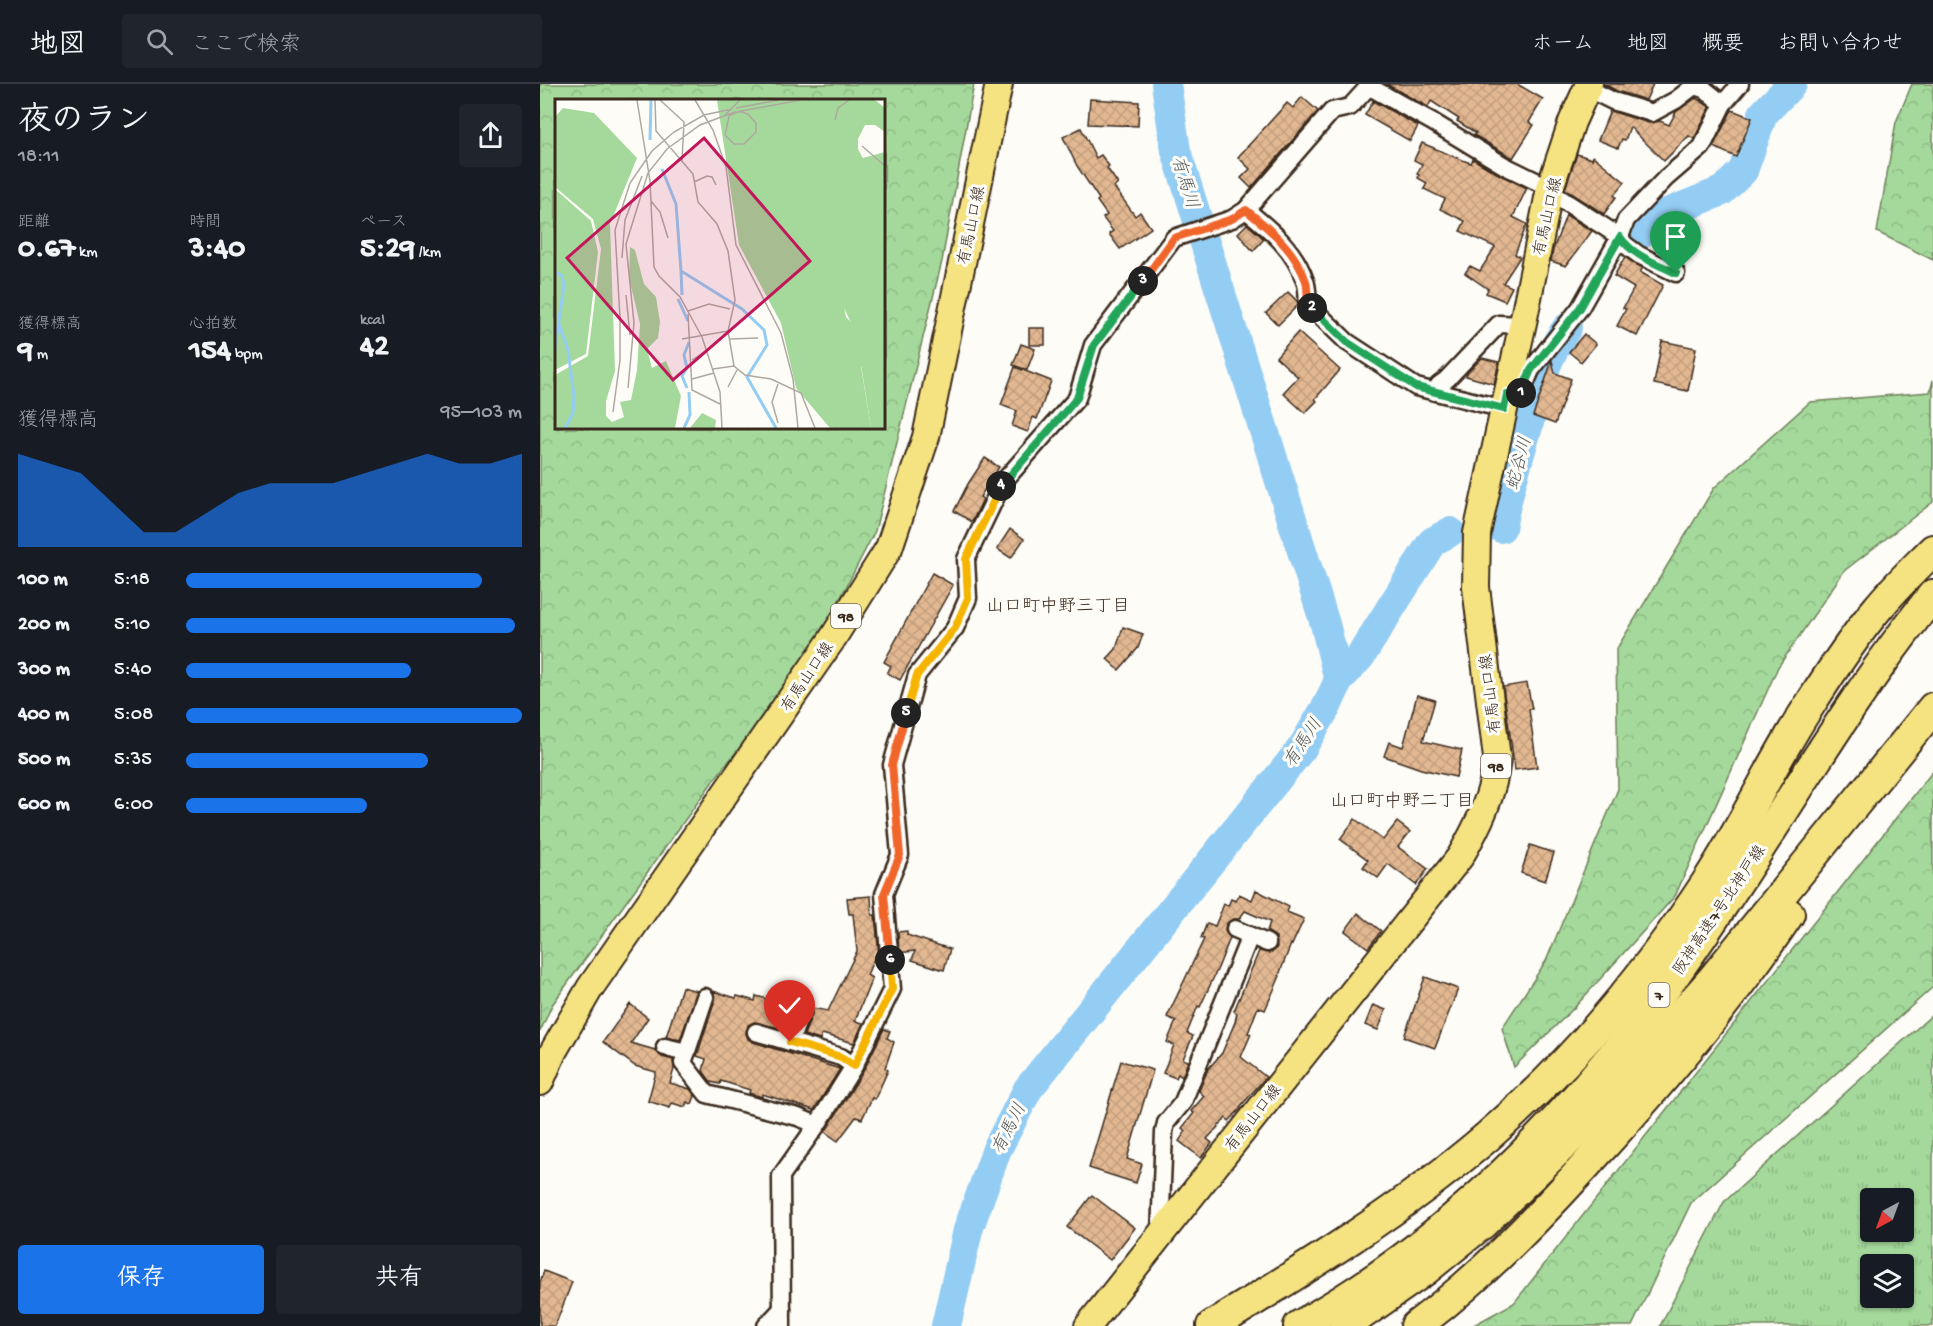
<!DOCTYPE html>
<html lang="ja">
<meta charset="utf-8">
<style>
:root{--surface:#171b24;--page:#20242c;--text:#f1f3f6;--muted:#9ea1a6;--line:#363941;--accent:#1a73e8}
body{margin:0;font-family:"Gochi Hand","Klee One",sans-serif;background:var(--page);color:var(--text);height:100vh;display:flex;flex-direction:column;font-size:22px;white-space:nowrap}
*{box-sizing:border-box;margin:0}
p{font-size:20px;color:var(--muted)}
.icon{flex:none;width:33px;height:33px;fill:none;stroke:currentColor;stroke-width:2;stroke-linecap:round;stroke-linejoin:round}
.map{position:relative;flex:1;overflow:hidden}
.sheet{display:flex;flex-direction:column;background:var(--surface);width:540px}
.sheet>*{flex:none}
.needle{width:39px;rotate:221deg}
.buttons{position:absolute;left:1320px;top:1104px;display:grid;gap:12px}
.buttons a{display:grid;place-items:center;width:54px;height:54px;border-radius:6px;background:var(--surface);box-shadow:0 2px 4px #0004;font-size:30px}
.pin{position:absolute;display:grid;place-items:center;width:51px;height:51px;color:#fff;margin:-62px -26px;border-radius:50% 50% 50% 0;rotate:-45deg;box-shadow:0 0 6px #0007}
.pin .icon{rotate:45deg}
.km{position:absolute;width:30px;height:30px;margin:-15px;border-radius:50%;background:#222;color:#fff;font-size:16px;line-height:30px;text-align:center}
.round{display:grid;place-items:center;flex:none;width:63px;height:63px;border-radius:6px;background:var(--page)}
.overview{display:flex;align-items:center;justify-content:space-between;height:102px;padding:0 18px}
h1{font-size:33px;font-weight:700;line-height:45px}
.metrics{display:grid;grid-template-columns:repeat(3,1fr);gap:9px;height:102px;padding:6px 18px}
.metrics div{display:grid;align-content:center}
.metrics b{font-size:30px;font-weight:700}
.metrics small{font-size:16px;font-weight:400}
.metrics p{font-size:16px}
.chart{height:168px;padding:12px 18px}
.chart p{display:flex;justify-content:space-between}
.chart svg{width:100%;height:108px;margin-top:6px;fill:var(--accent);opacity:.7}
.primary-button{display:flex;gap:12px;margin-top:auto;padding:12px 18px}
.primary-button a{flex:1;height:69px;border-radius:6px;background:var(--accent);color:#fff;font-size:24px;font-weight:700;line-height:69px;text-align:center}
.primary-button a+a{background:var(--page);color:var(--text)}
ul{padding:0 18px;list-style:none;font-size:20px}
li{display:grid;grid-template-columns:96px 72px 1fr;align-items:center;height:45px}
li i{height:15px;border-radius:8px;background:var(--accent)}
header{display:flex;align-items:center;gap:36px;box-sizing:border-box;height:84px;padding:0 30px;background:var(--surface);border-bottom:2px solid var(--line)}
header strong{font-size:28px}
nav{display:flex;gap:33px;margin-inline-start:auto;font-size:21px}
.search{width:420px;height:54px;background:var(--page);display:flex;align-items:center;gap:15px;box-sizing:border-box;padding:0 21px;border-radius:6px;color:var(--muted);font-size:22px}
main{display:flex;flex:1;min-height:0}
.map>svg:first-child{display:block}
.grass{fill:url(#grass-tufts);stroke:#70825c;stroke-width:1.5;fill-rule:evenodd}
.forest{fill:url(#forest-crowns);stroke:#70825c;stroke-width:1.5;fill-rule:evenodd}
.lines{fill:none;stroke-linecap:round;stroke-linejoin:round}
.river{stroke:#94cdf4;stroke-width:30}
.building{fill:url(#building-cross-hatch);stroke:#3b2a1e;stroke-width:1.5}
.street-casing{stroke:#3b2a1e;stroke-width:21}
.primary-casing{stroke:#3b2a1e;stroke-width:30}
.highway-casing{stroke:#3b2a1e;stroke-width:34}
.street{stroke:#fdfcf7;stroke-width:16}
.primary{stroke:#f5e381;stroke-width:26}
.highway{stroke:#f5e381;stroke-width:30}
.split-1-casing{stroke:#fff;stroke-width:12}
.split-2-casing{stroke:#fff;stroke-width:12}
.split-3-casing{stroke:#fff;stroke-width:12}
.split-4-casing{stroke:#fff;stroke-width:12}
.split-5-casing{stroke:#fff;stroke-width:12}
.split-6-casing{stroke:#fff;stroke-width:12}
.split-7-casing{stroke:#fff;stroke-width:12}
.split-1{stroke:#22a559;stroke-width:8}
.split-2{stroke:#22a559;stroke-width:8}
.split-3{stroke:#f0652b;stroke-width:8}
.split-4{stroke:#22a559;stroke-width:8}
.split-5{stroke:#f5b400;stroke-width:8}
.split-6{stroke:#f0652b;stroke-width:8}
.split-7{stroke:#f5b400;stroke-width:8}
.labels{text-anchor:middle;stroke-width:6;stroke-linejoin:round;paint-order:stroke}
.shield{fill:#fdfcf7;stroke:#75695f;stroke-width:1.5}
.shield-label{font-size:15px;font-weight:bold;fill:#3b2a1e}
.street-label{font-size:16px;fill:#3b2a1e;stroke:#fdfcf7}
.water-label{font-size:18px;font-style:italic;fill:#565b5e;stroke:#fdfcf7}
.neighbourhood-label{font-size:18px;fill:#3b2a1e;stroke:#fdfcf7}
.inset-river{fill:none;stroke:#94cdf4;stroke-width:3}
.inset-road{fill:none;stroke:#afa8a0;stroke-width:1.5}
.view{fill:#c2185b;fill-opacity:0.15;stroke:#c2185b;stroke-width:3}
.inset-edge{fill:none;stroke:#3b2a1e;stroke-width:3}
</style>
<header>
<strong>地図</strong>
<div class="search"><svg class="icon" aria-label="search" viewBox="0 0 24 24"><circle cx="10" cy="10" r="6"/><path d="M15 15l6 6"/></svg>ここで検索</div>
<nav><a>ホーム</a><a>地図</a><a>概要</a><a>お問い合わせ</a></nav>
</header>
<main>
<section class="sheet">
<div class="overview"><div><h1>夜のラン</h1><p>18:11</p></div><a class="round"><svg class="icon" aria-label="share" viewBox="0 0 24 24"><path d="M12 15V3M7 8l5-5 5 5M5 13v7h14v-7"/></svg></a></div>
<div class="metrics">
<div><p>距離</p><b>0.67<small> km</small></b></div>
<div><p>時間</p><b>3:40</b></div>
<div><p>ペース</p><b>5:29<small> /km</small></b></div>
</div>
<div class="metrics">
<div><p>獲得標高</p><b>9<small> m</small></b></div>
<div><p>心拍数</p><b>154<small> bpm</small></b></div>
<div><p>kcal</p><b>42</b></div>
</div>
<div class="chart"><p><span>獲得標高</span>95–103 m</p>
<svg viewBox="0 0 160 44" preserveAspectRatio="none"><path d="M0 44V6L10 10L20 14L30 26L40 38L50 38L60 30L70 22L80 18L90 18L100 18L110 14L120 10L130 6L140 10L150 10L160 6V44z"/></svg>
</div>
<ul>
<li><b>100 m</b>5:18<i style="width:88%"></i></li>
<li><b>200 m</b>5:10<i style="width:98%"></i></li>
<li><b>300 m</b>5:40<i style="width:67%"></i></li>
<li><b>400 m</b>5:08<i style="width:100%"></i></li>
<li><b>500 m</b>5:35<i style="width:72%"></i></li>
<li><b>600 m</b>6:00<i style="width:54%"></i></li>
</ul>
<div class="primary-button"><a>保存</a><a>共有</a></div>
</section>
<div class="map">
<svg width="1393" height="1242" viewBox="0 0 1393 1242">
<defs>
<pattern id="grass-tufts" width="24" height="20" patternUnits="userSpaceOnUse" patternTransform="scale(1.5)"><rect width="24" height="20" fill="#a4d99b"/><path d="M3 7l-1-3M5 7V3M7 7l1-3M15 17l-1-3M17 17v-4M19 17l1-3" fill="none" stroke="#8eba85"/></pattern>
<pattern id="forest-crowns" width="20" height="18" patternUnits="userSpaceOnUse" patternTransform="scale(1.5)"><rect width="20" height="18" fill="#a4d99b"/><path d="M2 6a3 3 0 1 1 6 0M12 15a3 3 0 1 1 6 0" fill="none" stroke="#8eba85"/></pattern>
<pattern id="building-cross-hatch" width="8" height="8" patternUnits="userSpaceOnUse" patternTransform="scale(1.5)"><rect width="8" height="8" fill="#e2b892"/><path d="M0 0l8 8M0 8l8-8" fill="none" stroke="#c39e7d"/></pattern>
</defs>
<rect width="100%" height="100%" fill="#fdfcf7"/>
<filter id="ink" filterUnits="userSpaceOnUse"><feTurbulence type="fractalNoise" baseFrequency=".0167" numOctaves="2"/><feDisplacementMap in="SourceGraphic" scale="12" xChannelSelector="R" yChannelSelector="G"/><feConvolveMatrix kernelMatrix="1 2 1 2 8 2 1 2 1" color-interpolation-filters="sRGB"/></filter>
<g filter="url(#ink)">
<path class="grass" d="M1393 930V1242H1120L1184 1118ZM1330 1114H1364V1148H1330ZM1330 1180H1364V1214H1330Z"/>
<g class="forest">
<path d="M0 0H434L402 177 335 447 266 581 173 697 12 921 0 948ZM16 16H344V344H16Z"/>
<polygon points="1372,0 1393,0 1393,176 1337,148 1356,38"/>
<polygon points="1393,296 1393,418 1304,487 1238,583 1135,812 1034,924 974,983 962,944 1006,877 1078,705 1076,566 1174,404 1270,318 1390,308"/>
<polygon points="1393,687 1393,903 1151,1119 1092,1242 932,1242 974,1219"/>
</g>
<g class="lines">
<g class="river">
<polyline points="1095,154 1125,130 1182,107 1203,87 1223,30 1252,0"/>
<path d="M961 444C967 411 977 379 987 346 997 311 1004 274 1027 244"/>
<polyline points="799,596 820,573 892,458 910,448"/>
<polyline points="406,1242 428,1146 457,1065 488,1005 762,664 787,622 799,596 785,540 636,67 626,0"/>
</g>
</g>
<g class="building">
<polygon points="846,0 977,0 1003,15 989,38 994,41 973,74 934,51 936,49 917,37 919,35 891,17 888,23"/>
<polygon points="1064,0 1113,0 1106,16 1077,7"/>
<polygon points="762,13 778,27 711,104 701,94 710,85 698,73 747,19 753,24"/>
<polygon points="1156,14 1170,23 1154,55 1149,52 1124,77 1090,43 1085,56 1082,55 1078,64 1058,56 1070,27 1109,39 1120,37 1129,41 1136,28"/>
<polygon points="550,15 599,18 598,42 548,40"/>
<polygon points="833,17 878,42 870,57 825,31"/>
<polygon points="1192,26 1212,34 1196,73 1173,63"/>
<polygon points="541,44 556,74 561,71 569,82 567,84 578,100 574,103 595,132 600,128 611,144 580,165 569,150 573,147 563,134 567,131 557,117 559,115 537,82 523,53"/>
<polygon points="882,59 922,76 931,79 933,75 960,91 987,104 973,133 987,140 975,170 980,173 963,199 972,203 965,217 946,209 948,205 925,189 930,182 940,187 955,163 920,147 925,137 900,125 905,115 884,105 887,99 878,94 879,91 877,90 882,80 874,76"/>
<polygon points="1037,70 1052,75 1053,72 1085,98 1074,111 1076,113 1064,130 1025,105"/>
<polygon points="1026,131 1052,147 1026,182 1011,177 1013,166"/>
<polygon points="707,140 724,155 713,167 698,149"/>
<polygon points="1085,173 1103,184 1100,188 1123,201 1097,252 1077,242 1086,225 1083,224 1094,204 1074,192"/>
<polygon points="748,208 757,217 758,221 738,241 726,229"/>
<rect x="489" y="244" width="16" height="17"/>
<polygon points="758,248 800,286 775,315 777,317 765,329 743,309 758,293 736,273"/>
<polygon points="1044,250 1056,260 1041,278 1029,268"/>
<polygon points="1122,257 1156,264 1148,307 1114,300"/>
<polygon points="481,260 495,265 487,286 473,281"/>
<polygon points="942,274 959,278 954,300 926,292 927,289"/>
<polygon points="1012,277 1015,289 1031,295 1015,340 993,332"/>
<polygon points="475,283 511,297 497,335 493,333 488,348 472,342 477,327 461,321"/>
<polygon points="445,374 459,383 440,413 443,415 432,438 414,427 428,400"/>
<polygon points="470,445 484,455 471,474 457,465"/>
<polygon points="392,489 413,501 360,596 347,589 351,582 344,578"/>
<polygon points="583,543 603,550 598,564 579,586 567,575 576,565"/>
<polygon points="987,599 992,625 989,625 997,683 975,686 963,603"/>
<polygon points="877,611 895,616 883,657 922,666 916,693 881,685 844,672 849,658 863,663"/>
<polygon points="815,735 843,756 857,738 870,748 858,763 888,785 876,801 848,780 838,794 823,783 828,776 800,755"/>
<polygon points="990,761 1014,769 1005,797 981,789"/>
<polygon points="716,806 749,823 747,828 764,835 752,861 751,860 739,891 740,892 725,926 718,923 708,949 711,950 701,973 726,993 700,1023 701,1024 689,1037 686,1034 667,1055 672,1059 661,1074 639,1057 646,1047 642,1044 654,1029 651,1027 664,1012 659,1007 668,985 682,969 695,938 697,929 694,927 719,867 729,869 734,867 737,863 736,853 727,847 730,838 705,827 699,835 693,835 686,840 685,847 690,854 678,884 660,923 658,922 647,949 653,952 643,975 648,977 642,993 638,990 636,994 623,989 634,961 627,958 636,937 627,933 664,855 661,854 667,839 675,842 684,820 688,822 691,815 696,817 699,810 712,816"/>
<polygon points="331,812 332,831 335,831 339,872 335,872 327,891 332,894 315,937 323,939 314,959 282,950 280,956 264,951 272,930 272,924 288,927 317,867 313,830 309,830 307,814"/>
<polygon points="818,829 841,847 828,864 805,847"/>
<polygon points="367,847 367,851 410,865 404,886 372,876 375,867 359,869 358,848"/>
<polygon points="885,893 918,905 895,964 864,953"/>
<polygon points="142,903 157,907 140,956 126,953"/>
<polygon points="173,907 196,914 197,912 215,917 216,912 238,918 238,916 253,920 244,945 214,938 208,941 206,950 208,955 213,958 300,985 274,1026 222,1010 222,1013 209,1009 210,1006 181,997 180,1000 171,998 163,987 166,975 157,972 175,916"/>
<polygon points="90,920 108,934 91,959 115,966 122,973 133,976 134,985 130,999 150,1005 155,1012 152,1020 147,1018 145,1023 132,1019 130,1024 108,1017 116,988 95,982 63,958"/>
<polygon points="833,921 846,926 838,946 825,941"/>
<polygon points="344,945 350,947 347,954 354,958 345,984 348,986 335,1015 332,1014 322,1035 316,1033 298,1057 285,1048 323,988"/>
<polygon points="581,977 613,986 587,1075 602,1080 596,1099 549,1084"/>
<polygon points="552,1111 595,1144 570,1176 527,1143"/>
<polygon points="4,1187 32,1198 15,1242 0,1242 0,1198"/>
</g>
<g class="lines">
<g class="street-casing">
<g id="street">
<polyline points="830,3 891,37 965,82 1010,104 1018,113 1080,153 1084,160 1099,171 1136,189"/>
<polyline points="1047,4 1073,17 1112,29 1136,16 1154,2 1164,5 1183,20"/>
<path d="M706 126C730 145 755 166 765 197 768 204 767 213 768 220L807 258 876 303 964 325"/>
<polyline points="895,308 899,301 906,296 959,240 983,241"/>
<polyline points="967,310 981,310 991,286 1040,224 1080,153 1086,136 1126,94 1162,63 1183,20 1200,0"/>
<polyline points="695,845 727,859"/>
<polyline points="165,913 143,979 167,1010 258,1033 277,1041"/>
<polyline points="216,948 301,973 314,982"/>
<polyline points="250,958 262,926"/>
<polyline points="125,963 147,968"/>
<polyline points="620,1150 624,1048 626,1039 643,1018 710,852"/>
<polyline points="226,1242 242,1225"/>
<polyline points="242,1242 241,1092 277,1041 314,982 352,905 344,810 360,771 352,681 377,591 415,544 428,514 426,475 463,398 537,314 553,261 634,154 692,135 706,126 792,27 810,23 831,0"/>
</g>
</g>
<g class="primary-casing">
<g id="primary">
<polyline points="0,998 13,968 50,904 291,557 349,464 386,353 459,0"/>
<path d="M548 1242 920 773C938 742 954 710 957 674L936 503 937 449 984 234 1010 104 1032 38 1049 0"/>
</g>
</g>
<g class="highway-casing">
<g id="highway">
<path d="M672 1242C767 1184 863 1125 947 1053 1033 979 1107 890 1169 795 1205 740 1232 678 1269 622 1290 589 1312 555 1337 525 1354 504 1374 485 1393 466"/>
<path d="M759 1242C905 1161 1026 1038 1125 904 1219 776 1293 635 1393 511"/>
<polyline points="805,1242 885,1186 943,1139 1051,1034 1172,896 1393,624"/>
<path d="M876 1242C943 1192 1000 1132 1056 1070 1126 994 1192 915 1249 830"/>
</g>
</g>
<use href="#street" class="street"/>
<use href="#primary" class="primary"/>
<use href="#highway" class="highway"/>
</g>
</g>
<g class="lines" filter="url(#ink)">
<g class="split-1-casing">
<path id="split-1" d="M981 309 991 286 1040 224 1080 153C1093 172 1116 179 1136 189"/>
</g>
<g class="split-2-casing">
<polyline id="split-2" points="772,224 807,258 876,303 964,325 967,310 981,309"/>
</g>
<g class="split-3-casing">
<path id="split-3" d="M603 197 634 154 692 135 706 126C730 145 755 166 766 197 768 204 767 213 768 220L772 224"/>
</g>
<g class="split-4-casing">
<polyline id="split-4" points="461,402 537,314 554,261 603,197"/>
</g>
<g class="split-5-casing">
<polyline id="split-5" points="366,629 377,591 415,544 428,514 426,475 461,402"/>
</g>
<g class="split-6-casing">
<polyline id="split-6" points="350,876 344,810 360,771 352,681 366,629"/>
</g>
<g class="split-7-casing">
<polyline id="split-7" points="250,958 301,973 314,982 352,905 350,876"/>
</g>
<use href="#split-1" class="split-1"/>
<use href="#split-2" class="split-2"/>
<use href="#split-3" class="split-3"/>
<use href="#split-4" class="split-4"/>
<use href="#split-5" class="split-5"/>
<use href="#split-6" class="split-6"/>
<use href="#split-7" class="split-7"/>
</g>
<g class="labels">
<g class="shield">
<rect x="291" y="520" width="30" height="24" rx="4.5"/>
<rect x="941" y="670" width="30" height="24" rx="4.5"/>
<rect x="1108.5" y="899" width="21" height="24" rx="4.5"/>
</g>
<g class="shield-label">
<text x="306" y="537">98</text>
<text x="956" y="687">98</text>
<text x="1119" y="916">7</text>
</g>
<g class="street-label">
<text transform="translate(1006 132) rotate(-77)" y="6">有馬山口線</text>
<text transform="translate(430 141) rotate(-78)" y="6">有馬山口線</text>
<text transform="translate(266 592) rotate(-56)" y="6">有馬山口線</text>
<text transform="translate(949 610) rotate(-97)" y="6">有馬山口線</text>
<text transform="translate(1178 825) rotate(-56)" y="6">阪神高速7号北神戸線</text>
<text transform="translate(712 1033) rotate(-52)" y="6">有馬山口線</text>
</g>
<g class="water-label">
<text transform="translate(646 98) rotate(73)" y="6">有馬川</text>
<text transform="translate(978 379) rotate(-75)" y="6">蛇谷川</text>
<text transform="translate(762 658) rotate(-57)" y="6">有馬川</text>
<text transform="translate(468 1044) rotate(-63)" y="6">有馬川</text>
</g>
<g class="neighbourhood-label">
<text x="518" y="527">山口町中野三丁目</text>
<text x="862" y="722">山口町中野二丁目</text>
</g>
</g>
<g transform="translate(15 15)">
<rect width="330" height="330" fill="#fdfcf7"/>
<path d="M253 36 304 60 330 53V329H316L301 234 252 132ZM0 90 36 122 43 153 31 255 0 271Z" fill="#a4d99b"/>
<path d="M162 1H320L330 9V33L320 26H310L303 40V50L319 80 314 85 305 82 283 66 275 71 271 78 281 106 262 122 268 146 280 164 291 218 329 256 306 268 316 329H275L241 289 226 224 184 146ZM8 9 39 14 82 59 55 125 60 272 51 302V317L57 323 69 318 65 303 76 301 82 271 85 225 74 179 75 148 80 151 89 185 101 198 105 223 103 239 92 250 97 269 111 262 126 297 120 329H0V276L33 257 46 150 38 120 0 88V18ZM147 314 161 321 160 329H135Z" fill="#a4d99b"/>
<path class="inset-river" d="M95 41 96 1M107 70 121 105 126 172 187 210 209 231 212 246 192 278 221 329M126 172 127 196M0 173 7 177 9 186 0 249M123 200 133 222M4 225 13 251 19 297 18 314 10 329M132 289 127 277 132 269 129 256 134 243M129 329 135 316 134 293"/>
<path class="inset-road" d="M82 1 95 82 99 168 104 177 125 198 147 238 165 293 167 329M100 1 101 32 138 75 143 103 162 125 173 152 180 201 173 232 179 267 190 276 216 280 246 294 260 329M105 1 129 23 127 62M140 1 158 31 171 68 181 146 226 234 238 280 243 329M181 9 224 1M170 16 185 1M280 21 283 9 294 1M307 47 330 67M139 83 152 77 157 78 161 86M96 102 105 113 113 139M67 159 70 121 87 77M71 196 75 236M133 212 154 205 175 210M133 215 137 291 165 305M65 219 60 131 75 84 97 52 119 33 149 16 177 10M127 240 173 232M175 240 203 239M137 261 152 251M158 270 179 267M137 280 159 274M173 288 182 271M73 289 79 224 71 145 93 74 112 50 145 26 177 14 180 13H187L193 15 201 24V33L189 45H179L170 36 174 17 182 13 186 12 246 1M58 313 65 261V215M223 324 217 303 223 285"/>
<path class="view" d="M149 39 255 162 118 281 12 159Z"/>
<rect width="330" height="330" class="inset-edge"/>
</g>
</svg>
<div class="buttons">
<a><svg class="needle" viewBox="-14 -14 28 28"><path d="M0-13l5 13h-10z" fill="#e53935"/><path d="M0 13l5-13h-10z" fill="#9ea1a6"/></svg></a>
<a><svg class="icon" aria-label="layers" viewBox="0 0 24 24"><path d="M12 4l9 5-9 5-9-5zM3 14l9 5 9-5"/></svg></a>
</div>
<div class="pin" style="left:1136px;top:189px;background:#1e9e55"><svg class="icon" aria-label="arrive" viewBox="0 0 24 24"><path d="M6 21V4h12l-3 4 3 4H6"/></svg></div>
<div class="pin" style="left:250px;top:958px;background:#d93025"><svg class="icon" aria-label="check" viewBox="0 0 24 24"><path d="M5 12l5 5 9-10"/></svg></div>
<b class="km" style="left:981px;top:309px">1</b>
<b class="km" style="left:772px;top:224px">2</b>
<b class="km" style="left:603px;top:197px">3</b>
<b class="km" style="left:461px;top:402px">4</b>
<b class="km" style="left:366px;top:629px">5</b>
<b class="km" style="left:350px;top:876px">6</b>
</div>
</main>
